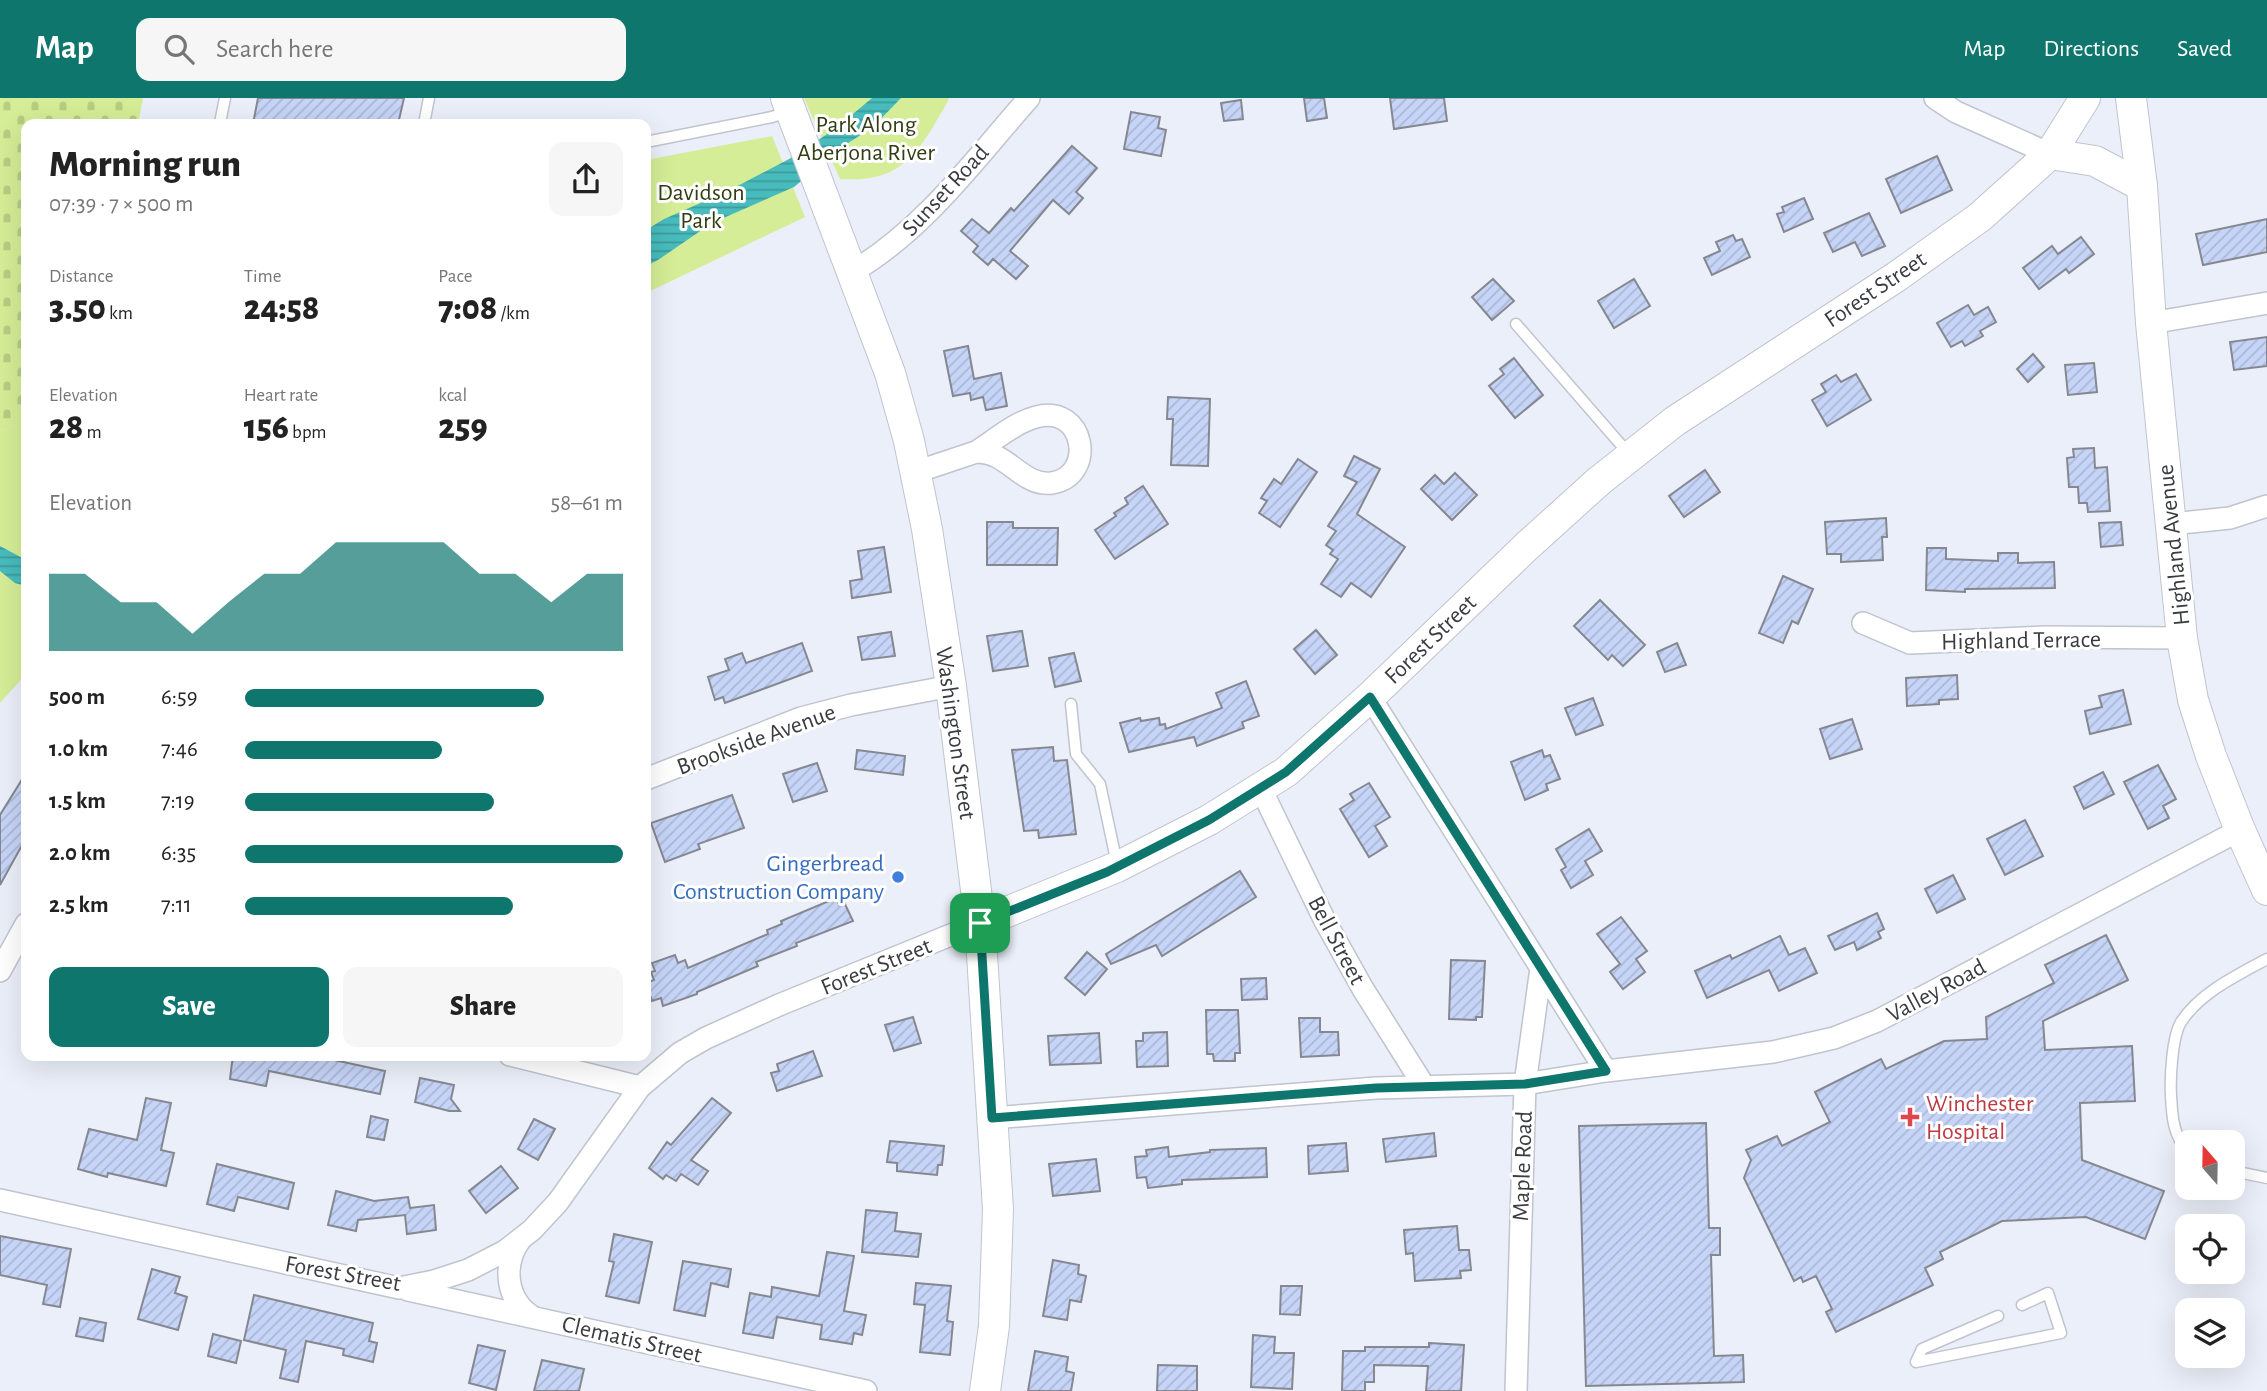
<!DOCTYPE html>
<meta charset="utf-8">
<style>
:root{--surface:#fff;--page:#f6f6f6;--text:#222;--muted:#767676;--accent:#0f766e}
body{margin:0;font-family:"Alegreya Sans",sans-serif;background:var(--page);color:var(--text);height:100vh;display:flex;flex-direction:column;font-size:26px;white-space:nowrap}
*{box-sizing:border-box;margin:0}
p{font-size:23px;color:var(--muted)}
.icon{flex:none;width:38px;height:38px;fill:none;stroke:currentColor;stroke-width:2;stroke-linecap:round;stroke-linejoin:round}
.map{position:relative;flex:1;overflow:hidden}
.panel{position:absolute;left:21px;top:21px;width:630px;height:942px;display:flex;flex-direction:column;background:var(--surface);border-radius:14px;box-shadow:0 7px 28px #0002}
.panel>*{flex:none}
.needle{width:46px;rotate:340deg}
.fabs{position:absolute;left:2175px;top:1032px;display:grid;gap:14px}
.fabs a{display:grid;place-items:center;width:70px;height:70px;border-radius:14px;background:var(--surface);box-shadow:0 7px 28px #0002;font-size:35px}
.pin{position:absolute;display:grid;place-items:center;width:60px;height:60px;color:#fff;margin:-30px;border-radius:14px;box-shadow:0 4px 10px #0006}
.round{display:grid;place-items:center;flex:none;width:74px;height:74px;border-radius:14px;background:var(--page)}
.head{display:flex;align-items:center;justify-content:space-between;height:119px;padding:0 28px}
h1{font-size:38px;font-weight:800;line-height:52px}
.stats{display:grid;grid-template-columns:repeat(3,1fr);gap:10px;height:119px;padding:7px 28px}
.stats div{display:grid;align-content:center}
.stats b{font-size:35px;font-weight:800}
.stats small{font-size:19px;font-weight:400}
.stats p{font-size:19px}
.chart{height:196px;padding:14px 28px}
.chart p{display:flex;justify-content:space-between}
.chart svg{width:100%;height:126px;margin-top:7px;fill:var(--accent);opacity:.7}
.button{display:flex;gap:14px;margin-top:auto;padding:14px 28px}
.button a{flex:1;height:80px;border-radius:14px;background:var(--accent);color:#fff;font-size:28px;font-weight:800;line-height:80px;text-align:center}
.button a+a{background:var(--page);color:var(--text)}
ul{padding:0 28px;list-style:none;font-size:23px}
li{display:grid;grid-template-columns:112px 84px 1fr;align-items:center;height:52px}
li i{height:18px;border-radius:9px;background:var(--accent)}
header{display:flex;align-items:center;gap:42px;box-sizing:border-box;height:98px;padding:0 35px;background:var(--accent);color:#fff}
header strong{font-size:33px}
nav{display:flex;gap:38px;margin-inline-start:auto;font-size:24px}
.search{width:490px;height:63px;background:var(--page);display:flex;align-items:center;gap:18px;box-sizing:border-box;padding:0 24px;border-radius:14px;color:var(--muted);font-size:26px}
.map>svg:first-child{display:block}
.green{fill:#d5ed96}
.cemetery{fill:url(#cemetery-stones)}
.water{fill:url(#water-rules)}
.building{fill:url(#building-hatch);stroke:#858891;stroke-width:2}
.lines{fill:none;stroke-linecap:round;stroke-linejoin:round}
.lane-casing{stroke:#c0c4ce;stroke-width:13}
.street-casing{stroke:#c0c4ce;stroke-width:24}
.secondary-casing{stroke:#c0c4ce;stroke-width:32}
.lane{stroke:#fff;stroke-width:10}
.street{stroke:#fff;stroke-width:21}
.secondary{stroke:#fff;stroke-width:30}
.route-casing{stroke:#fff;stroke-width:14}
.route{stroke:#0f766e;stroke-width:9}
.shop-dot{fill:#3f7fe0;stroke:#fff;stroke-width:2.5}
.health-dot{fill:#e0444e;stroke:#fff;stroke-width:2.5}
.labels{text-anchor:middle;stroke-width:6;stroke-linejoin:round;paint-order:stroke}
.park-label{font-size:24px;fill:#323d14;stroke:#fff}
.street-label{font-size:24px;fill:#3a3c40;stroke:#fff}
.shop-label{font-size:24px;fill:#366cbe;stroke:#fff;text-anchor:end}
.health-label{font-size:24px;fill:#be3a42;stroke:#fff;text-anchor:start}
</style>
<header>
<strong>Map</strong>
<div class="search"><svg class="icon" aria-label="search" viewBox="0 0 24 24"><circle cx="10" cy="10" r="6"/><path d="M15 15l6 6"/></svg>Search here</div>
<nav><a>Map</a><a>Directions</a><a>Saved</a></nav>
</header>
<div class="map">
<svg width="2267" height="1293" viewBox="0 0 2267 1293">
<defs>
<pattern id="cemetery-stones" width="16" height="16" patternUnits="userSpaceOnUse" patternTransform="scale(1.75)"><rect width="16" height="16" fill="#d5ed96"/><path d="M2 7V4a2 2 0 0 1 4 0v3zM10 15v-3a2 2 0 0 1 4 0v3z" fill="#b8cc82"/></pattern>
<pattern id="water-rules" width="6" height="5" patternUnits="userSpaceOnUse" patternTransform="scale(1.75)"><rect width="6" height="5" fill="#48bcbd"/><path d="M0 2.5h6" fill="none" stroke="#3d9a9b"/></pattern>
<pattern id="building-hatch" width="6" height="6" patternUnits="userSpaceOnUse" patternTransform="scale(1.75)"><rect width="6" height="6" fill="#c6d4f7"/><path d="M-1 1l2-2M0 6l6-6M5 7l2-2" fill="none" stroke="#abb7d5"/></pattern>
</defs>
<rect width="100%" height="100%" fill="#ebeff9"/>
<g class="green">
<path d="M804 0H949C945 10 938 19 933 29 908 69 888 84 840 81Z"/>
<polygon points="772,38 805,119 646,195 646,62"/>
<polygon points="26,323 26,576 0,605 0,333"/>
</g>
<polygon class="cemetery" points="0,0 143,0 138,26 26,26 26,323 0,333"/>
<g class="water">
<polygon points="872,0 901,0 873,29 842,49 794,89 712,125 658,162 646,168 646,132 664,121 728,93 789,61 835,31"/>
<polygon points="0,448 26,462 26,488 15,485 0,473"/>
</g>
<g class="building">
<polygon points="258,0 404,0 398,26 253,26"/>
<polygon points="1304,0 1324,0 1327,20 1307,23"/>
<polygon points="1390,0 1444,0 1447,23 1394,31"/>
<polygon points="1241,2 1243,21 1224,23 1221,5"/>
<polygon points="1131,14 1160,19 1158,30 1166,32 1161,58 1124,51"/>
<polygon points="1072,48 1097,70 1076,94 1083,100 1069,116 1053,102 1010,153 1028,168 1016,181 993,161 988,167 973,154 978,148 961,133 972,121 989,135 1011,110 1014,113"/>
<polygon points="1937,58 1952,92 1901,115 1886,81"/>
<polygon points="1804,100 1813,121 1784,134 1777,116 1784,114 1782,109"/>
<polygon points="1869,115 1885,148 1862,158 1855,144 1833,154 1824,135"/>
<polygon points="2267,121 2267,154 2203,167 2196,136"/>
<polygon points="1733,137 1736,143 1742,141 1750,159 1712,177 1704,160 1720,153 1716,144"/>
<polygon points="2081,139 2094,156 2069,175 2066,171 2039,191 2023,170 2052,148 2058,156"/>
<polygon points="1493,181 1514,203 1492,222 1472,199"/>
<polygon points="1634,181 1650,208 1614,230 1598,203"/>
<polygon points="1968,207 1974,217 1988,209 1996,224 1980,233 1983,238 1965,248 1962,243 1951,249 1937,225"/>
<polygon points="2267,239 2267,268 2234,272 2230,244"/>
<polygon points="968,248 974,281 1001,275 1007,308 986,312 983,299 971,302 970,295 953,298 944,253"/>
<polygon points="2033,256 2044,269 2028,284 2017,271"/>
<polygon points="1514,260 1543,297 1515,320 1489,288 1504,276 1500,271"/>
<polygon points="2094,265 2097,294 2068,297 2065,267"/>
<polygon points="1856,276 1871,302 1827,328 1812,302 1826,294 1821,286 1836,277 1841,284"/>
<polygon points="1168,299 1210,301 1208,368 1171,367 1173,321 1167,321"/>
<polygon points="2094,350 2095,370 2107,369 2110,413 2088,414 2087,405 2079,405 2078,389 2069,389 2067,360 2074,359 2073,351"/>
<polygon points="1354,358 1380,371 1357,416 1405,449 1371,499 1351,485 1341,499 1321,486 1338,461 1330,456 1333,452 1326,447 1336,433 1328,428 1357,384 1344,378"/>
<polygon points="1298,361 1317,374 1280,429 1259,415 1267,403 1261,400 1274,381 1281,386"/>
<polygon points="1705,372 1720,394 1684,419 1669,398"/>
<polygon points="1455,375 1477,397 1452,422 1421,391 1435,377 1444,386"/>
<polygon points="1143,388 1168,426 1115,461 1095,432 1116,418 1114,415 1128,406 1125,400"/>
<polygon points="1886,420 1887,439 1882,439 1883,462 1841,464 1841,456 1827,456 1825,424"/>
<polygon points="987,424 1013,424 1013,430 1058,430 1057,467 987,467"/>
<polygon points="2121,424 2123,447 2101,449 2099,425"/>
<polygon points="884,449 891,494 852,500 850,483 862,481 858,453"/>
<polygon points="1927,450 1946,450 1946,461 1998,463 1998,455 2018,455 2018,465 2054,464 2055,490 1965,491 1965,494 1926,492"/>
<polygon points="1783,478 1813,491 1798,526 1792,523 1783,545 1759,535"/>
<polygon points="1600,502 1645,547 1623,568 1612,557 1608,562 1574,528"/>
<polygon points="1316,532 1337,557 1315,576 1294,551"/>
<polygon points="1022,533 1028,568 993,573 987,538"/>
<polygon points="891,534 895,558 862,562 858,539"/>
<polygon points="802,545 812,573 725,605 723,599 715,602 708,579 729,572 725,561 742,555 746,565"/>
<polygon points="1677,545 1686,567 1665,574 1657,554"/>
<polygon points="1074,555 1081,583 1055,589 1049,560"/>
<polygon points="1957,577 1958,601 1939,602 1939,606 1907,608 1906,580"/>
<polygon points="1246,583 1259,618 1242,624 1244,630 1197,648 1194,639 1129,654 1120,625 1140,620 1141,623 1159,620 1160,627 1165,626 1166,631 1222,610 1216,595"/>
<polygon points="2123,592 2131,626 2090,636 2085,613 2102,609 2099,598"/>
<polygon points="1593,600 1603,627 1576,637 1565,610"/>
<polygon points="1852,621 1862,651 1830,661 1820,631"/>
<polygon points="1053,649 1054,663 1067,662 1076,736 1039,740 1038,732 1024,733 1012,652"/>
<polygon points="857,652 905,658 903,677 855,671"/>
<polygon points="1542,652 1544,659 1550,657 1560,681 1546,686 1548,692 1525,702 1511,664"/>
<polygon points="817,665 827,693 793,704 783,676"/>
<polygon points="2158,667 2176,701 2163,708 2169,720 2148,731 2124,684"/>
<polygon points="2103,674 2114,696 2084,711 2074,689"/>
<polygon points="26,675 26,740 0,787 0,717"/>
<polygon points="1369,685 1390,719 1375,728 1387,748 1369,759 1340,711 1354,702 1350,696"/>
<polygon points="732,697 744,730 698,746 700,751 665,764 651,725"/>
<polygon points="2025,722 2043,758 2005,777 1987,741"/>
<polygon points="1589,731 1602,753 1585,763 1593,777 1571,790 1561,772 1566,769 1556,751"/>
<polygon points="1240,773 1256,799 1162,858 1156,847 1111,866 1106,856"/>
<polygon points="1953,777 1965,801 1937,815 1925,791"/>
<polygon points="836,800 839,807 844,804 853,823 796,845 797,848 756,864 758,868 697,894 697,896 663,908 661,900 652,903 646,885 654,882 651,874 655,873 652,865 675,857 678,865 685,862 688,870 768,836 767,832 782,826 781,823"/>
<polygon points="1877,815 1884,831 1878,834 1881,840 1857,852 1854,844 1835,852 1828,838"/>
<polygon points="1621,819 1647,853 1636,861 1645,874 1623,891 1610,874 1620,866 1597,836"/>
<polygon points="2106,837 2128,882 2043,923 2045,952 2132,948 2135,1003 2080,1005 2082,1062 2164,1093 2145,1141 2086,1119 2002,1123 1940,1154 1943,1161 1925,1170 1933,1187 1836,1234 1826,1214 1832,1211 1816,1178 1803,1184 1801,1179 1794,1183 1744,1080 1751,1062 1746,1052 1777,1038 1782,1048 1830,1024 1815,994 1881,961 1886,971 1944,943 1987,941 1986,919 2054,885 2045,867"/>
<polygon points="1780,838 1789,857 1805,850 1817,875 1779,893 1769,872 1707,900 1695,873 1730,857 1732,861"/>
<polygon points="1087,854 1107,871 1085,897 1065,880"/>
<polygon points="1451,862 1485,863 1482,919 1476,919 1476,922 1449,921"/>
<polygon points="1266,880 1267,901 1242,902 1241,881"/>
<polygon points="1206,912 1238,912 1240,955 1235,955 1235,963 1214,963 1213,956 1207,956"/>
<polygon points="913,919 921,945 894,953 885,927"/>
<polygon points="1299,920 1320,920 1320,934 1338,934 1339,957 1301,959"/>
<polygon points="1167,934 1168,968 1137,969 1136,943 1143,943 1143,935"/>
<polygon points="1099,935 1101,965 1050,967 1048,938"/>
<polygon points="813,953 822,978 777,993 771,975 779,973 777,966"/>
<polygon points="233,957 311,957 385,973 380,996 269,973 266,988 230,981"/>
<polygon points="420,980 454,987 451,1001 460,1013 449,1013 415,1004"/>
<polygon points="146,1000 171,1005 161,1052 174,1055 166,1088 108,1075 107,1079 78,1071 89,1031 137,1042"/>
<polygon points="712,1000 731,1015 691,1062 708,1073 698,1087 681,1076 676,1083 666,1077 663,1081 649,1070 667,1044 671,1047"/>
<polygon points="371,1018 388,1022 384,1042 367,1039"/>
<polygon points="534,1021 555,1031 538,1062 518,1051"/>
<polygon points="1706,1025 1709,1130 1720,1130 1720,1157 1711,1157 1714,1258 1743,1257 1744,1284 1586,1288 1579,1028"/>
<polygon points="1434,1035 1436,1058 1386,1064 1383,1041"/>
<polygon points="890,1043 944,1048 942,1067 938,1067 937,1077 897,1073 897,1065 887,1064"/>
<polygon points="1346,1045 1348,1073 1309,1076 1308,1048"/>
<polygon points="1168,1049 1169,1059 1210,1054 1210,1052 1266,1050 1267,1079 1182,1082 1182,1086 1148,1090 1146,1079 1137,1080 1135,1059 1147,1058 1146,1052"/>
<polygon points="1096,1061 1100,1093 1053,1098 1049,1066"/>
<polygon points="217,1066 294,1085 288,1111 238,1099 234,1113 207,1106"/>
<polygon points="501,1068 518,1090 486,1115 469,1093"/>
<polygon points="336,1093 374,1103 408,1099 410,1110 434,1107 436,1132 407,1136 405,1117 358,1122 356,1133 328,1127"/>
<polygon points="866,1112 897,1115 895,1133 921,1136 918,1159 862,1154"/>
<polygon points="1457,1128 1459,1152 1469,1152 1471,1172 1460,1173 1461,1180 1415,1183 1413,1155 1406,1156 1404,1132"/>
<polygon points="614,1136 652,1144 639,1205 606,1198 614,1164 609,1163"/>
<polygon points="0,1138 71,1151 60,1209 43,1206 47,1187 0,1177"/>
<polygon points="827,1154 854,1158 844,1213 866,1217 862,1237 854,1235 852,1246 820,1241 822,1227 777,1219 773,1240 743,1235 750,1195 771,1199 772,1189 819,1198"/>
<polygon points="1053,1162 1079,1167 1078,1176 1086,1178 1081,1204 1070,1202 1067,1222 1043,1218"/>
<polygon points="683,1163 731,1171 728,1189 711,1185 705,1218 674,1212"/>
<polygon points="152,1171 180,1179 175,1195 187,1199 178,1232 138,1221"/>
<polygon points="916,1185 951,1188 947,1223 953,1224 950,1257 920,1254 925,1207 914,1206"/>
<polygon points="1281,1188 1302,1188 1300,1217 1280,1216"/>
<polygon points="254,1197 373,1225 369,1243 377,1245 373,1264 343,1257 344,1251 306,1243 298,1284 280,1280 286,1252 244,1242"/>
<polygon points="80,1220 106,1225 103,1243 76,1238"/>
<polygon points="213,1236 241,1243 236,1265 208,1258"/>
<polygon points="1253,1237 1275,1239 1274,1255 1294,1255 1292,1291 1251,1289"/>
<polygon points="1429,1245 1464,1247 1461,1293 1426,1293 1428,1268 1374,1267 1374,1284 1365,1284 1365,1293 1342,1293 1343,1253 1365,1253 1365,1249 1429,1249"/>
<polygon points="478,1247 505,1253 496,1292 469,1285"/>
<polygon points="1035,1253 1068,1259 1066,1273 1074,1275 1071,1293 1028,1293"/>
<polygon points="542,1262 584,1271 579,1293 534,1293"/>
<polygon points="1158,1267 1197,1268 1197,1293 1157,1293"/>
</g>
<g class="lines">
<g class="lane-casing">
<g id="lane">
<polyline points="220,25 225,0"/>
<polyline points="424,26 429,0"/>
<polyline points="646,44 772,19 790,13"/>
<polyline points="1516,226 1629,356"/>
<polyline points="1071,606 1076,656 1100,686 1117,766"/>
<path d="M2188 1052C2173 1039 2172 1017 2171 998 2170 980 2172 939 2181 924 2200 895 2237 877 2267 861"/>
<polyline points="2233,1073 2267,1080"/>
<polyline points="1998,1218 1922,1251 1916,1264 2061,1235 2048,1195 2022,1207"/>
</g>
</g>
<g class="street-casing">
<g id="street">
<polyline points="1935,0 1956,14 2050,56"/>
<path d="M852 174C924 132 975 61 1029 0"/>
<polyline points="2151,225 2267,205"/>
<path d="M916 374 976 354C1008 353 1022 389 1052 385 1097 378 1085 305 1036 319 1014 325 995 342 976 354"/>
<polyline points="2171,426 2230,420 2267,408"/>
<polyline points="1863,525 1910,545 2045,539 2182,540"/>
<polyline points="1370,599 1541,870 1525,986 1516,1293"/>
<polyline points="646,681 801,620 851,607 951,588"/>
<polyline points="1260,689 1325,823 1363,891 1424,988"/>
<polyline points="1541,870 1606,973 1773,954 1834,940 1877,923 2240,732"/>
<polyline points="0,873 26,826"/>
<polyline points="510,957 640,989"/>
<polyline points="992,1020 1376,990 1525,986 1606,973"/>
<polyline points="0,1102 399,1190 434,1183 468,1172 505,1153 532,1132 558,1104 640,989 680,955 706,940 779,907 980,825"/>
<path d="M520 1142C502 1167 506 1203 533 1219"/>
<polyline points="408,1192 866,1293"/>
</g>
</g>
<g class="secondary-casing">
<g id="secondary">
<polyline points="786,0 890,275 909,343 927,431 951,588 980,825 998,1111 994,1228 985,1293"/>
<polyline points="2131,0 2142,88"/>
<polyline points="2050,56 2095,63 2142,88 2151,225 2182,540 2193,602 2211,658 2240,732 2267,792"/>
<polyline points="980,825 1117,769 1209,722 1286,674 1370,599 1527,448 1599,383 1675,323 1896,179 1980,119 2050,56 2085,0"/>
</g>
</g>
<use href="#lane" class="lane"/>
<use href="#street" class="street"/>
<use href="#secondary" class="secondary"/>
</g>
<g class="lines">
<g class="route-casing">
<polygon id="route" points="1370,599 1606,973 1525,986 1376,990 992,1020 980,825 1107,774 1209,722 1286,674"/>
</g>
<use href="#route" class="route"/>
</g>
<circle class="shop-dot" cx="898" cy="779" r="7"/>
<path class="health-dot" d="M1906.5 1008.5h7v7h7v7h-7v7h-7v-7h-7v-7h7z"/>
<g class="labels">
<g class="park-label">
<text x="866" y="34">Park Along<tspan x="866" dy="28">Aberjona River</tspan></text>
<text x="701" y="102">Davidson<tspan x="701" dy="28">Park</tspan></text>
</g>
<g class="street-label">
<text transform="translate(945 92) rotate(-47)" y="8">Sunset Road</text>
<text transform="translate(1875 191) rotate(-34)" y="8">Forest Street</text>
<text transform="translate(2173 447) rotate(-96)" y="8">Highland Avenue</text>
<text transform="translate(1430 541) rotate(-44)" y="8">Forest Street</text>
<text transform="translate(2021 542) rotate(-1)" y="8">Highland Terrace</text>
<text transform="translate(956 635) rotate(82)" y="8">Washington Street</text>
<text transform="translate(756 641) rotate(-20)" y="8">Brookside Avenue</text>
<text transform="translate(1337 842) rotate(62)" y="8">Bell Street</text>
<text transform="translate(876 868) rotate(-22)" y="8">Forest Street</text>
<text transform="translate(1936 892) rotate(-28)" y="8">Valley Road</text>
<text transform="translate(1522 1068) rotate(-88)" y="8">Maple Road</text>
<text transform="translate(343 1175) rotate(10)" y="8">Forest Street</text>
<text transform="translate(632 1241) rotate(13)" y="8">Clematis Street</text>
</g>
<g class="shop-label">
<text x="884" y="773">Gingerbread<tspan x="884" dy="28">Construction Company</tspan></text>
</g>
<g class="health-label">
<text x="1926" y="1013">Winchester<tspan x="1926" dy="28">Hospital</tspan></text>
</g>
</g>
</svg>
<div class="fabs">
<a><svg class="needle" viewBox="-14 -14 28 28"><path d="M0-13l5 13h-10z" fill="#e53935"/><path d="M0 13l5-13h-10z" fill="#767676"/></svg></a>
<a><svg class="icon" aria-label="locate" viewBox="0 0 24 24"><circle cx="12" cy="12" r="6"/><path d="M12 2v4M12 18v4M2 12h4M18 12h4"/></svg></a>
<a><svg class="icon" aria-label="layers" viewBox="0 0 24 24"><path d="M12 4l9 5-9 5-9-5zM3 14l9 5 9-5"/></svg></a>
</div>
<div class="pin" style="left:980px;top:825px;background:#1e9e55"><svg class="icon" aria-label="arrive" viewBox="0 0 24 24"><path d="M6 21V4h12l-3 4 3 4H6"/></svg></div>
<section class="panel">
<div class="head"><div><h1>Morning run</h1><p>07:39 · 7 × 500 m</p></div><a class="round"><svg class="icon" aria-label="share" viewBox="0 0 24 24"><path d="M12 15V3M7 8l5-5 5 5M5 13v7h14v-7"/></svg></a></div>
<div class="stats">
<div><p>Distance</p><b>3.50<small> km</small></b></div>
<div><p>Time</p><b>24:58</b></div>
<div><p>Pace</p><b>7:08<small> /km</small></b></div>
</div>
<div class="stats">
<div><p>Elevation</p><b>28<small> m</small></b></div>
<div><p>Heart rate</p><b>156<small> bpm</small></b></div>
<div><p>kcal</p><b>259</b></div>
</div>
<div class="chart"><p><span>Elevation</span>58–61 m</p>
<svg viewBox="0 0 160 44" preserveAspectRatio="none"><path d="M0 44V17L10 17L20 27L30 27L40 38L50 27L60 17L70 17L80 6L90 6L100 6L110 6L120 17L130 17L140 27L150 17L160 17V44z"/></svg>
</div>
<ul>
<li><b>500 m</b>6:59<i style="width:79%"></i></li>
<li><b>1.0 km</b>7:46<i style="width:52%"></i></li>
<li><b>1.5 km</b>7:19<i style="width:66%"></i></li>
<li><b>2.0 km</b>6:35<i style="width:100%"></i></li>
<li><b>2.5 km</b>7:11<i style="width:71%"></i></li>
</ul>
<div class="button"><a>Save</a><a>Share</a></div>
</section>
</div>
